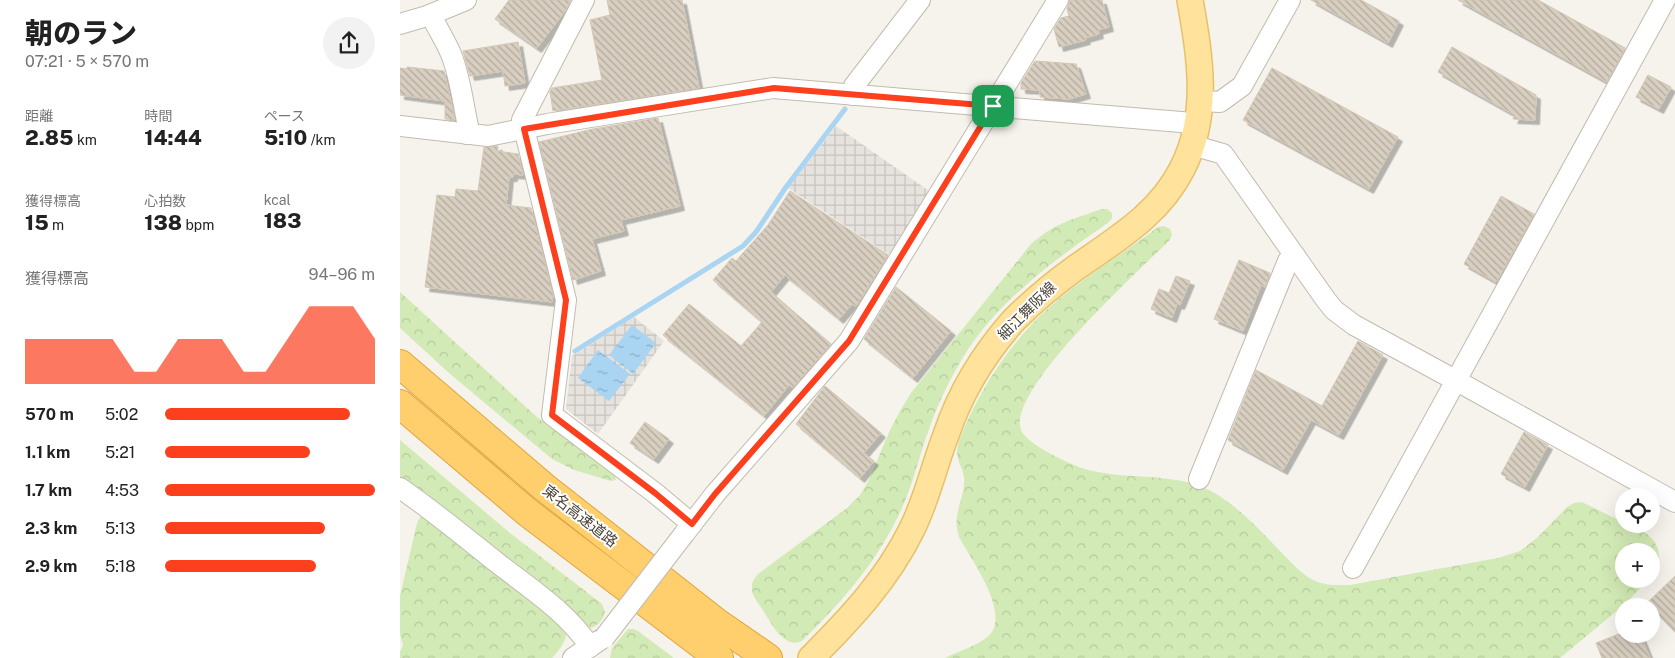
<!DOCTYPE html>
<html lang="ja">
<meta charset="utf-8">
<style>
:root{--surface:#fff;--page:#f2f2f2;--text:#222;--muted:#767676;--accent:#fc3f1d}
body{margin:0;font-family:"Public Sans","Noto Sans JP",sans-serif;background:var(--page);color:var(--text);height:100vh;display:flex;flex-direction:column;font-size:19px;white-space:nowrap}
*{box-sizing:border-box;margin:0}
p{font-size:16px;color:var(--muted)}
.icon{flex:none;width:28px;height:28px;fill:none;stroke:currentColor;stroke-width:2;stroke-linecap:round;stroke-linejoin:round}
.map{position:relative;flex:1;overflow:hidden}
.panel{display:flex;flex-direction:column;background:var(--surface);width:400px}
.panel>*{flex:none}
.controls{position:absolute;left:1215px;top:488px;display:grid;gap:10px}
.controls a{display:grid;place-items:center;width:45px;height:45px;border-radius:50%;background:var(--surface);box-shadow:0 5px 20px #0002;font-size:25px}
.pin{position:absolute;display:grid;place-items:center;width:42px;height:42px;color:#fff;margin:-21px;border-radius:10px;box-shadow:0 2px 8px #0006}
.round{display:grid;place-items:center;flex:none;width:52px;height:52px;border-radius:26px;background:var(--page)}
.overview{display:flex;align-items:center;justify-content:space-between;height:85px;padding:0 25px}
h1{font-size:28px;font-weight:800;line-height:38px}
.figures{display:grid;grid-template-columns:repeat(3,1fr);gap:8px;height:85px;padding:5px 25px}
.figures div{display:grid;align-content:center}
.figures b{font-size:21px;font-weight:800}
.figures small{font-size:14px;font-weight:400}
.figures p{font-size:14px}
.chart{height:140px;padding:10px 25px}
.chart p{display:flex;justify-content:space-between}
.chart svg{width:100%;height:90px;margin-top:5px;fill:var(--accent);opacity:.7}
ul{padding:0 25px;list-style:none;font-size:16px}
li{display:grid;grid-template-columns:80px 60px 1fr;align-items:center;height:38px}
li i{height:12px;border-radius:6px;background:var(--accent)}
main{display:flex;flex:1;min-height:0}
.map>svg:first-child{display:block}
.industrial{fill:url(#industrial-grid)}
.forest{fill:url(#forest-crowns)}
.water{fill:url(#water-ripples)}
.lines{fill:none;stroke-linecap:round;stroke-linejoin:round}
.stream{stroke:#a9d4f2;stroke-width:5}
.building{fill:url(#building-back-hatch);stroke:#d3c7b4;filter:url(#shadow)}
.minor-casing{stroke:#c2bbae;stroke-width:22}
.major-casing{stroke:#e6c16a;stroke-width:28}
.highway-casing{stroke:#e0a43c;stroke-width:30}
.minor{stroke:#fff;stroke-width:20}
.major{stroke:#ffe39c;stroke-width:25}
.highway{stroke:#ffcf6e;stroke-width:28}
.minor-bridge-casing{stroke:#c2bbae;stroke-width:22;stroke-linecap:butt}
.minor-bridge{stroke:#fff;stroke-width:20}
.route-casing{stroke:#fff;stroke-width:10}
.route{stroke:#fc3f1d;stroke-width:6}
.labels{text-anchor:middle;stroke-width:4;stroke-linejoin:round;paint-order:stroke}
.street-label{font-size:15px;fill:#4b4439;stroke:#fff}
</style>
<main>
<section class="panel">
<div class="overview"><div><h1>朝のラン</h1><p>07:21 · 5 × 570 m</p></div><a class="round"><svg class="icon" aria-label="share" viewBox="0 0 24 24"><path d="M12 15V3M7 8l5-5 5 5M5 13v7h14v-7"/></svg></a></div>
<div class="figures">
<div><p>距離</p><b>2.85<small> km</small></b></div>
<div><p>時間</p><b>14:44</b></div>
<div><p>ペース</p><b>5:10<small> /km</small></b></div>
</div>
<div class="figures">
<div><p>獲得標高</p><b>15<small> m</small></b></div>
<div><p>心拍数</p><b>138<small> bpm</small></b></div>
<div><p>kcal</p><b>183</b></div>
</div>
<div class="chart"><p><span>獲得標高</span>94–96 m</p>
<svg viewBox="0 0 160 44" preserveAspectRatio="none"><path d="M0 44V22L10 22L20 22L30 22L40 22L50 38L60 38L70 22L80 22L90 22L100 38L110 38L120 22L130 6L140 6L150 6L160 22V44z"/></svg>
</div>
<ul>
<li><b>570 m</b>5:02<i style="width:88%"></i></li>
<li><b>1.1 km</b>5:21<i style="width:69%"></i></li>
<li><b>1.7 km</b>4:53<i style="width:100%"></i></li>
<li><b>2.3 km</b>5:13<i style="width:76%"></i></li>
<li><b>2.9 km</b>5:18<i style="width:72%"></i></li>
</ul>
</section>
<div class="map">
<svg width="1275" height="658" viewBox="0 0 1275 658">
<defs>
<pattern id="industrial-grid" width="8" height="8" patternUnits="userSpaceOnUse" patternTransform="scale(1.25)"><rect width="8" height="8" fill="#e6e2dd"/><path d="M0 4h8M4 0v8" fill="none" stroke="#c7c3be"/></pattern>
<pattern id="forest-crowns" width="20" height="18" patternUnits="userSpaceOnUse" patternTransform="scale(1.25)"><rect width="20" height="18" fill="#d2eab5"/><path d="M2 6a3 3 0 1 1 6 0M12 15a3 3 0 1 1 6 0" fill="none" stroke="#b6ca9c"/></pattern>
<pattern id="water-ripples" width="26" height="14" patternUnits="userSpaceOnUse" patternTransform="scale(1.25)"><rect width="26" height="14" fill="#a9d4f2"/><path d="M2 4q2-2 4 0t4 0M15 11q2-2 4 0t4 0" fill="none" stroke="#8caec5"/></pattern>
<pattern id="building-back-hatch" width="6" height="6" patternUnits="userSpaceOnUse" patternTransform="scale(1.25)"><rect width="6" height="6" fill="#d8cfc1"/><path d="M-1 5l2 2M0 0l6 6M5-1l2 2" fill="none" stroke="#b1aa9e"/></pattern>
<filter id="shadow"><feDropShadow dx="4.5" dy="4.5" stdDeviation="0" flood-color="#0004"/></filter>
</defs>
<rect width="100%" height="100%" fill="#f6f3ec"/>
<g class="industrial">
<polygon points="436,126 532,193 493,257 388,188"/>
<polygon points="234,317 264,341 198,434 166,409 172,356"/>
</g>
<g class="forest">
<path d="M702 209H707L712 213V218L709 222C655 260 602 297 565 354 551 377 538 403 529 429 520 453 515 477 505 501 482 556 445 599 403 640 386 652 370 622 363 610 359 604 352 596 352 589 351 583 354 579 358 574L447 508 460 495 469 480 490 430 500 411 511 393 631 244C655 223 673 219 702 209Z"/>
<path d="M764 226 770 229 772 235 769 241C740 270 606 390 621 430 626 444 671 465 685 469 726 481 772 471 811 491 838 506 858 528 879 550 890 561 900 573 913 580 924 586 939 585 950 585L1098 558 1120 551 1138 537 1167 507 1174 503 1182 502 1247 534C1261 545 1263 562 1251 576V551H1224V579H1249L1224 605 1160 658H545C557 652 585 643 592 632 607 608 571 559 559 537 551 511 566 499 564 477 563 469 557 461 557 452 557 441 568 420 573 409 591 374 613 342 642 314 677 281 720 256 758 227Z"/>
<polygon points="0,292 137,417 215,475 216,480 211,481 174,470 152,459 49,373 0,328"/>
<path d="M0 440 110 533 202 604 205 612C203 620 197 628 188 628L0 479Z"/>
<path d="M27 516 33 519 167 630C166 642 160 649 152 658H0V652L3 645 0 635V596L17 523 20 517Z"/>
<polygon points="228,629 233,629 238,631 274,658 210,658 212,648"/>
</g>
<g class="water">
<polygon points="232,325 256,343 233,374 209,355"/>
<polygon points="198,350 230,374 209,401 178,378"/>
</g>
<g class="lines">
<polyline class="stream" points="175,351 343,246 356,232 386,187 445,109"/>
</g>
<g class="building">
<polygon points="109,0 171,0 165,11 137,48 95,19"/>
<polygon points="207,0 282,0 299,88 153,111 150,92 152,88 202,80 190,20 210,15"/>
<polygon points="670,0 702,0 709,27 698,30 699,34 685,38 686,40 659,47 654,29 661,18 669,16 667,9"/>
<polygon points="911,0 961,0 999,21 988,43"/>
<polygon points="1058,0 1138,0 1225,48 1207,82"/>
<polygon points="118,42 125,83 105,86 103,71 70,76 63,51"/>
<polygon points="1052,47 1136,95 1135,120 1113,119 1115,115 1038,72"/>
<polygon points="635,61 676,64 686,94 669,99 640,97 640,90 621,89 621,83"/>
<polygon points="7,67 44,71 55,120 45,119 45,101 0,95 0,68 7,69"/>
<polygon points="872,68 998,137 969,189 843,120"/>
<polygon points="1248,75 1271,87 1259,109 1236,97"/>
<polygon points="258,118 280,206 221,220 224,231 192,239 201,271 173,280 139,142 193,129"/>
<polygon points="98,146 97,151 118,154 123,175 113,174 113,177 109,177 106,205 131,208 153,295 152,302 25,287 37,195 55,197 56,189 78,191 84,147"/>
<polygon points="390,191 488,255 456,306 452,304 439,319 385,275 371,292 431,344 392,388 389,385 364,416 263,335 289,304 341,346 362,322 313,280 332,258 336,261 368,225"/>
<polygon points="1101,196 1134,214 1096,282 1064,264"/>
<polygon points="839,260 870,273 865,287 861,285 843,331 814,319"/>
<polygon points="776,276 790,281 780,305 777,304 772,318 751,309 759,289 769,293"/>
<polygon points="496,287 551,331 513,378 464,339"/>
<polygon points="958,341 983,355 939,435 911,420 883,470 828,440 856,370 922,406"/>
<polygon points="425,386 481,433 464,453 474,461 460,478 396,424"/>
<polygon points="245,422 269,439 254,459 230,443"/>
<polygon points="1124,432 1148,445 1125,487 1101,474"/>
<polygon points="1275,576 1275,632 1247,603"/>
<polygon points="1219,634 1240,634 1250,658 1202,658 1196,643"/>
</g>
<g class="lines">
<g class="minor-casing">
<g id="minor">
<polyline points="184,0 122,120 166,300 152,415 255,493 292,524"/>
<path d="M31 15C37 28 45 40 51 54 60 76 63 103 68 126L67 134"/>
<polyline points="0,24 27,16 66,0"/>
<polyline points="453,95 454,86 520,0"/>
<polyline points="801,101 820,102 842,86 890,0"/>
<polyline points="0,126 88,136 147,124 373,88 781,122 797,124"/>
<polyline points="792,145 823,154 926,300 934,310 954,325 1066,386 1275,502"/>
<polyline points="799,479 888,261 895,256"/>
<path d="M0 488C35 512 67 539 100 565 131 589 168 613 190 647"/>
<polyline points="284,534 315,494 449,341 658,0"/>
<polyline points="953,568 1265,0"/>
<polyline points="173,658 200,640"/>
</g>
</g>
<g class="major-casing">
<path id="major" d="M411 658C450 619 487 580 512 529 527 499 534 466 546 435 560 393 584 354 613 321 632 302 652 285 674 269 715 240 759 215 782 169 810 115 800 57 790 0"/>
</g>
<g class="highway-casing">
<g id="highway">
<polyline points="0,364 144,487 316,622 368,658"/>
<polyline points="0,404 127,512 319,658"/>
</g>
</g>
<use href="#minor" class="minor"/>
<use href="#major" class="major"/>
<use href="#highway" class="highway"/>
<g class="minor-bridge-casing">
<polyline id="minor-bridge" points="204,638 284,534"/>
</g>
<use href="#minor-bridge" class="minor-bridge"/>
</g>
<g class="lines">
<g class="route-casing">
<polygon id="route" points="374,88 593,106 449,341 315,494 292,524 255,493 152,415 166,300 124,129"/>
</g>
<use href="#route" class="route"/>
</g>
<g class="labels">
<g class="street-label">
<text transform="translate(627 311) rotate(-45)" y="5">細江舞阪線</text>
<text transform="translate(180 516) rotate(38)" y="5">東名高速道路</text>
</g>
</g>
</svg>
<div class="controls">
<a><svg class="icon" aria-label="locate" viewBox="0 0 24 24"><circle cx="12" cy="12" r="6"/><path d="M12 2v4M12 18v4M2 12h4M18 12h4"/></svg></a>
<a>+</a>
<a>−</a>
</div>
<div class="pin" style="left:593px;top:106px;background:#1e9e55"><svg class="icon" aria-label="arrive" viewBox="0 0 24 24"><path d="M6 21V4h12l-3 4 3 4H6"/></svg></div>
</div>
</main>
